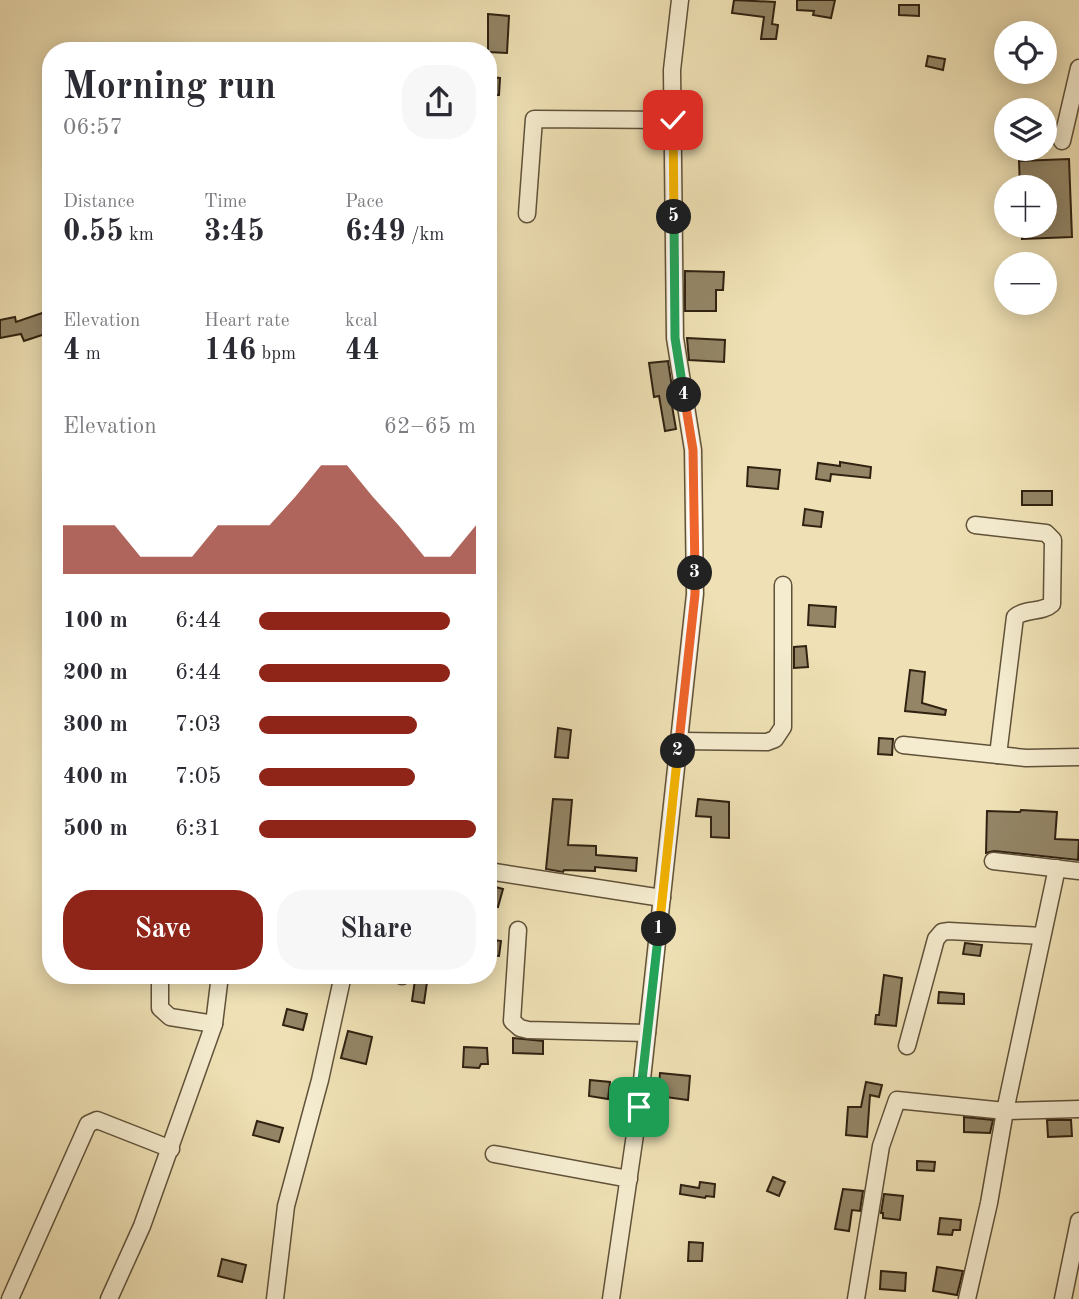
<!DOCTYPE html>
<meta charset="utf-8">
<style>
:root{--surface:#fff;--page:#f7f7f7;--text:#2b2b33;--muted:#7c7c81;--accent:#8f2418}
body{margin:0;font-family:"Old Standard TT",serif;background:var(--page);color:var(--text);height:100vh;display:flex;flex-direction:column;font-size:26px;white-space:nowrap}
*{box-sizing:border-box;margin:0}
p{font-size:23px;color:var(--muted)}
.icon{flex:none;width:38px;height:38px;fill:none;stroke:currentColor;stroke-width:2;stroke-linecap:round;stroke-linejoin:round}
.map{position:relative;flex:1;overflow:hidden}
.side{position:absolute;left:42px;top:42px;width:455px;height:942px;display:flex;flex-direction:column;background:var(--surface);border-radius:28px;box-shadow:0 4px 18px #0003}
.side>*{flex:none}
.buttons{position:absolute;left:994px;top:21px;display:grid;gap:14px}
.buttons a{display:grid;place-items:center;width:63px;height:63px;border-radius:50%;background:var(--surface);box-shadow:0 4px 18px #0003;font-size:35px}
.pin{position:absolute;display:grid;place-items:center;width:60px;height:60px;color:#fff;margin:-30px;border-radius:14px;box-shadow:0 4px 10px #0006}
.km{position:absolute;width:35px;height:35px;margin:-18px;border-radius:50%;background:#222;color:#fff;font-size:19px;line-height:35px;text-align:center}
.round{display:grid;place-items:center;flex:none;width:74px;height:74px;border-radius:28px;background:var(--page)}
.headline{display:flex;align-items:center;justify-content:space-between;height:119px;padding:0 21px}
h1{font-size:38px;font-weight:700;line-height:52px}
.stats{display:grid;grid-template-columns:repeat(3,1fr);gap:10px;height:119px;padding:7px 21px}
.stats div{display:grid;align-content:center}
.stats b{font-size:30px;font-weight:700}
.stats small{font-size:19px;font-weight:400}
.stats p{font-size:19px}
.chart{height:196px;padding:14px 21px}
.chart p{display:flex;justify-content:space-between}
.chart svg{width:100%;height:126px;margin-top:7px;fill:var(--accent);opacity:.7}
.action{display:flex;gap:14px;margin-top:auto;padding:14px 21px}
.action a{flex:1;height:80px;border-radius:28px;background:var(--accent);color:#fff;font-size:28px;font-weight:700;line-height:80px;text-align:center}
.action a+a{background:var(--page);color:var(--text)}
ul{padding:0 21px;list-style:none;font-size:23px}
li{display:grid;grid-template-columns:112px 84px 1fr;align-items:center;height:52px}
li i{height:18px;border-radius:9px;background:var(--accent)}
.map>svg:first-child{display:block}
.building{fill:#938566;stroke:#302211;stroke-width:2}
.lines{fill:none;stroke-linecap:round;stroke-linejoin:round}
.minor-casing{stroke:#60523a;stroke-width:19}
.minor{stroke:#f5eccf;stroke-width:16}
.split-1-casing{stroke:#fff;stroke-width:14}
.split-2-casing{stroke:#fff;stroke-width:14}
.split-3-casing{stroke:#fff;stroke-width:14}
.split-4-casing{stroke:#fff;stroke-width:14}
.split-5-casing{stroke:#fff;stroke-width:14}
.split-6-casing{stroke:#fff;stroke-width:14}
.split-1{stroke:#22a559;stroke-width:9}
.split-2{stroke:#f5b400;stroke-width:9}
.split-3{stroke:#f0652b;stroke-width:9}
.split-4{stroke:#f0652b;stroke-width:9}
.split-5{stroke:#22a559;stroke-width:9}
.split-6{stroke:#f5b400;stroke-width:9}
</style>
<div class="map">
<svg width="1079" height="1299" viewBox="0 0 1079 1299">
<rect width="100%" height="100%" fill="#efe1b5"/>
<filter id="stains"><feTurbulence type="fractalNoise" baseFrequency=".00286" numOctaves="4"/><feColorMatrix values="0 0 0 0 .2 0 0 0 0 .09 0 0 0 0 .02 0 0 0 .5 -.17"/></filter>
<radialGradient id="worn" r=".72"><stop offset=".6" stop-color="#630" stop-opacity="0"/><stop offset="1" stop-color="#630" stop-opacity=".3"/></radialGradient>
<g class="building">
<polygon points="734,0 775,2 772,24 778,25 776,39 761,39 764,17 732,13"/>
<polygon points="797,0 835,0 831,18 813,15 814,11 797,10"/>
<polygon points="899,5 919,5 919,16 899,15"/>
<polygon points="488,14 509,16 507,53 488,52"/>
<polygon points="928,56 945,59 943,70 926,66"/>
<polygon points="488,77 500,78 499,95 488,95"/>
<polygon points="1069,159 1072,237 1022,239 1022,226 1045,226 1045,187 1020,187 1019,161"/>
<polygon points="685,271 724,272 723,290 716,290 716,311 685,311"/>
<polygon points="45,312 51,332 24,341 21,334 0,338 0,320 15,317 16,322"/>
<polygon points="687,338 725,340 724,362 689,360"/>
<polygon points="668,361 673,394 670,394 676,429 665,431 659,396 654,397 649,363"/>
<polygon points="840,462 871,467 870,478 831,474 830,481 816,479 818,463 840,466"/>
<polygon points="748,467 780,470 778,489 747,486"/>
<rect x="1022" y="491" width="30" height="14"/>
<polygon points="805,509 823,512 821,527 803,525"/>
<polygon points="809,605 836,607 835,627 808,625"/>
<polygon points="806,646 808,667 794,668 794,647"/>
<polygon points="910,670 925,672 922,703 946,710 945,715 905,711"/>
<polygon points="558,728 571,730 568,758 555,757"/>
<polygon points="879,738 893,739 892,755 878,754"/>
<polygon points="553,799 572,800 568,845 596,846 596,855 637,858 636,871 595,867 595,871 564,870 563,872 546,869"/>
<polygon points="698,799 729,802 729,838 711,837 711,817 696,816"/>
<polygon points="1021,810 1057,812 1055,839 1079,840 1078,860 994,851 986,853 987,811 1020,812"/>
<polygon points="488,885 503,889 498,907 488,904"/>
<polygon points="488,939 501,941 499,956 488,955"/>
<polygon points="965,943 982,945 980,956 963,954"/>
<polygon points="884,975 902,978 896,1026 875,1024 876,1015 879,1015"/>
<polygon points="415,980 427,982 424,1003 412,1001"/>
<polygon points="939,992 964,994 964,1004 938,1003"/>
<polygon points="287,1009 307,1014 303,1030 283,1025"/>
<polygon points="348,1031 372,1037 366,1064 341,1058"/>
<polygon points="513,1038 543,1041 543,1054 513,1053"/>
<polygon points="464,1047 487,1048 488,1064 481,1064 479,1068 463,1067"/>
<polygon points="660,1073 690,1076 688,1100 658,1096"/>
<polygon points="590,1080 610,1082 608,1099 589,1096"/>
<polygon points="866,1082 882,1085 879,1097 870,1095 867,1137 846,1135 848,1107 861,1107"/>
<polygon points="964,1117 993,1120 990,1133 964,1132"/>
<polygon points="1047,1120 1071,1120 1072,1136 1048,1137"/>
<polygon points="257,1121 283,1128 279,1142 253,1135"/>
<polygon points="917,1161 935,1162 934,1171 917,1170"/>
<polygon points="773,1177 785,1182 779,1196 767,1191"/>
<polygon points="700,1182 715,1184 714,1197 706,1196 705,1198 680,1194 681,1185 699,1188"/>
<polygon points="843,1189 863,1191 860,1211 852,1210 849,1231 835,1229"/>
<polygon points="884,1194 903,1196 900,1220 883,1218 883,1213 881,1213"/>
<polygon points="940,1218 961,1220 960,1230 953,1230 952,1235 938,1234"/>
<polygon points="689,1242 703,1243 702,1261 688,1261"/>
<polygon points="222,1259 246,1265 242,1282 218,1276"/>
<polygon points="937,1267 963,1271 957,1295 933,1291"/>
<polygon points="881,1271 906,1273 905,1291 880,1289"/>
</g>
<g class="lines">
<g class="minor-casing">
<g id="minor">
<polyline points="1062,141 1079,68"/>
<polyline points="527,214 534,119 673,120"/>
<path d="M975 525 1046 533 1053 540 1052 604C1042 613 1026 608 1015 617L998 755"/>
<polyline points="679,741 767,742 775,739 783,727 783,585"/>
<polyline points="903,745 1026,758 1079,757"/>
<polyline points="993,861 1079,871"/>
<polyline points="1057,868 1005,1111 1079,1109"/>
<polyline points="488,871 662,898"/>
<polyline points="518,930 512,1021 520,1028 528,1030 647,1033"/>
<polyline points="160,975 160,1008 170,1017 214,1024"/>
<polyline points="402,976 402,975"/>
<polyline points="907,1046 936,939 942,932 949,931 1042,936"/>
<polyline points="494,1154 629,1179"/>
<polyline points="10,1299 88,1124 97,1120 171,1149"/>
<polyline points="109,1299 142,1226 214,1024 220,975"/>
<polyline points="275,1299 286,1206 320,1080 343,975"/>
<polyline points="611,1299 639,1107 695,594 693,450 675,338 672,70 680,0"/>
<polyline points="856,1299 881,1146 897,1100 1005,1111 989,1203 967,1299"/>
<polyline points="1063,1299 1079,1221"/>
</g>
</g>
<use href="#minor" class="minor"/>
</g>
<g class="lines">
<g class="split-1-casing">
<polyline id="split-1" points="639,1107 659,929"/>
</g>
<g class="split-2-casing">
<polyline id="split-2" points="659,929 678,751"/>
</g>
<g class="split-3-casing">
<polyline id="split-3" points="678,751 695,594 695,573"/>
</g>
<g class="split-4-casing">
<polyline id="split-4" points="684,395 693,450 695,573"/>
</g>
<g class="split-5-casing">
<polyline id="split-5" points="674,217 675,338 684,395"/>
</g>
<g class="split-6-casing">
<polyline id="split-6" points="673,120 674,217"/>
</g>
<use href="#split-1" class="split-1"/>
<use href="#split-2" class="split-2"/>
<use href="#split-3" class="split-3"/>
<use href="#split-4" class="split-4"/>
<use href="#split-5" class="split-5"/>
<use href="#split-6" class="split-6"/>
</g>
<rect width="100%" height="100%" filter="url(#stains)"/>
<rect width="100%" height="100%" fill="url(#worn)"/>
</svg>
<div class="buttons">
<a><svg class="icon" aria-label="locate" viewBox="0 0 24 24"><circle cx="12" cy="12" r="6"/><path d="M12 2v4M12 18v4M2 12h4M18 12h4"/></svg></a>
<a><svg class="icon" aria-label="layers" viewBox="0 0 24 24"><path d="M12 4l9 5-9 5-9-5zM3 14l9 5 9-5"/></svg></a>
<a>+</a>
<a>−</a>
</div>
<div class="pin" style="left:639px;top:1107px;background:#1e9e55"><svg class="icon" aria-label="arrive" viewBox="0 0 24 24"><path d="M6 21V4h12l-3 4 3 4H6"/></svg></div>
<div class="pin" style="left:673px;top:120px;background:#d93025"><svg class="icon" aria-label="check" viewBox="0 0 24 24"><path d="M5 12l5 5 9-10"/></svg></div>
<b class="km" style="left:659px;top:929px">1</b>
<b class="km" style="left:678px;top:751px">2</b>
<b class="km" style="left:695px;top:573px">3</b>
<b class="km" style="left:684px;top:395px">4</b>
<b class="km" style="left:674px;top:217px">5</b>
<section class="side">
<div class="headline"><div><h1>Morning run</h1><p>06:57</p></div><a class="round"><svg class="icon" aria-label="share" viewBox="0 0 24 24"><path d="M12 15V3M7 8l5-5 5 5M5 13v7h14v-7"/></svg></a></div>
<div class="stats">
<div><p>Distance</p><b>0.55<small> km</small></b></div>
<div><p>Time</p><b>3:45</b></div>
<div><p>Pace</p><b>6:49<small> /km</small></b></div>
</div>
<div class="stats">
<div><p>Elevation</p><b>4<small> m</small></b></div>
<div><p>Heart rate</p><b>146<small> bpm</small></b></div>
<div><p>kcal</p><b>44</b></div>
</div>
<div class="chart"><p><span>Elevation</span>62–65 m</p>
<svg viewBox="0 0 160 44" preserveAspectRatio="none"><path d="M0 44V27L10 27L20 27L30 38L40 38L50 38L60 27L70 27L80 27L90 17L100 6L110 6L120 17L130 27L140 38L150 38L160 27V44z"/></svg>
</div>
<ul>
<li><b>100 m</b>6:44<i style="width:88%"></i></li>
<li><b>200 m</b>6:44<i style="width:88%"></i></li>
<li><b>300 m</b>7:03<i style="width:73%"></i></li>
<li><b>400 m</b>7:05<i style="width:72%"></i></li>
<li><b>500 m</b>6:31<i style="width:100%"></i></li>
</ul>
<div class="action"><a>Save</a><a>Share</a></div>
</section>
</div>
